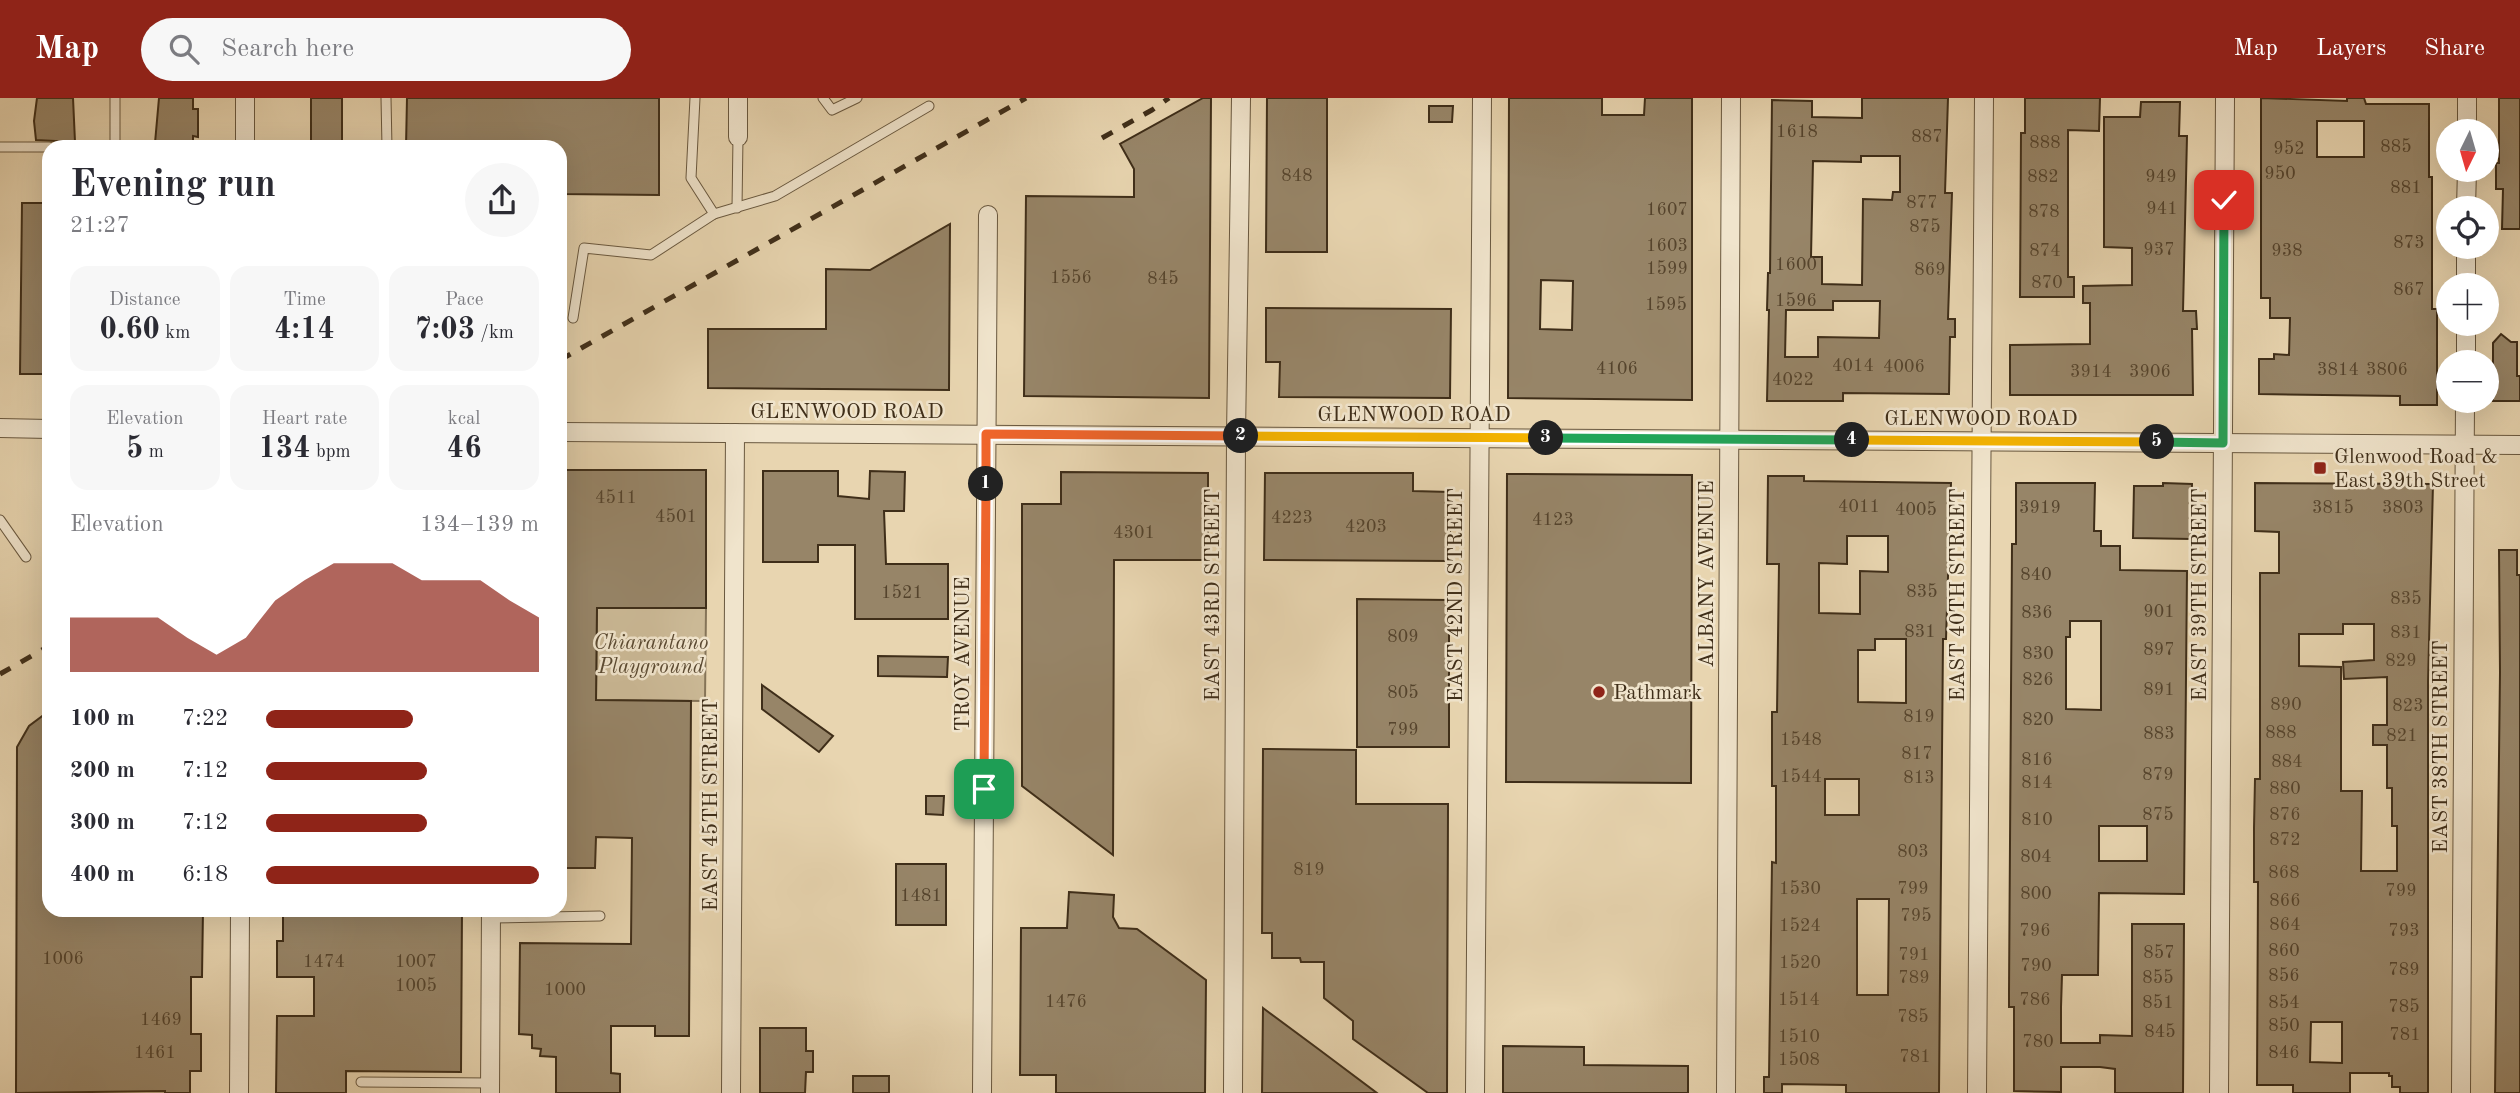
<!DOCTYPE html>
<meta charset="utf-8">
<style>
:root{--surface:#fff;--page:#f7f7f7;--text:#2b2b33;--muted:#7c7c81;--accent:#8f2418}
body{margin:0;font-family:"Old Standard TT",serif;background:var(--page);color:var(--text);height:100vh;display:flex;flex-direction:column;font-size:26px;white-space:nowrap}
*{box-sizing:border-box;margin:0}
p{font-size:23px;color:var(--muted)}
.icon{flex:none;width:38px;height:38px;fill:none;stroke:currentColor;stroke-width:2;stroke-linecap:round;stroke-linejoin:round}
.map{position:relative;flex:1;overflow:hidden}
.details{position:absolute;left:42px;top:42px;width:525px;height:777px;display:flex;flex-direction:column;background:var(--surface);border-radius:21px;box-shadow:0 7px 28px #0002}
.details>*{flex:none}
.needle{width:46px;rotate:185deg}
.controls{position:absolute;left:2436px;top:21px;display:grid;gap:14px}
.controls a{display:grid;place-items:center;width:63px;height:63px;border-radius:50%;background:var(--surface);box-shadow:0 7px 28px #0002;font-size:35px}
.pin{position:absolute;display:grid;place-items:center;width:60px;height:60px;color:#fff;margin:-30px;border-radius:14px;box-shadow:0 4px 10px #0006}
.km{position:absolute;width:35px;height:35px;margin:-18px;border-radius:50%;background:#222;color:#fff;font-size:19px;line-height:35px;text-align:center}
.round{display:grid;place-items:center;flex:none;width:74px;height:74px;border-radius:37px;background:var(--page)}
.headline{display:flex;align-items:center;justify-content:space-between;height:119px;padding:0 28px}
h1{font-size:38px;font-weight:700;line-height:52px}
.metrics{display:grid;grid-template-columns:repeat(3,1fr);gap:10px;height:119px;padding:7px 28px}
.metrics div{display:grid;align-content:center;border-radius:18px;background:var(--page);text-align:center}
.metrics b{font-size:30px;font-weight:700}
.metrics small{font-size:19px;font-weight:400}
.metrics p{font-size:19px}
.chart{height:196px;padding:14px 28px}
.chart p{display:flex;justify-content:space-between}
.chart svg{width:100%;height:126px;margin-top:7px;fill:var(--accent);opacity:.7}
ul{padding:0 28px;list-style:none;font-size:23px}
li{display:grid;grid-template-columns:112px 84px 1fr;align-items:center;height:52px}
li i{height:18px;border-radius:9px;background:var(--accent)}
header{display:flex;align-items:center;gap:42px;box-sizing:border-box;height:98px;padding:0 35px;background:var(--accent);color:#fff}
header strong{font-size:33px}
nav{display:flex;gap:38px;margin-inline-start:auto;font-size:24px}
.search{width:490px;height:63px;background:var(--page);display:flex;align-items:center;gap:18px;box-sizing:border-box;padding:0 24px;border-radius:38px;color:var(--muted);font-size:26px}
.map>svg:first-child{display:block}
.green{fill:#cbb996;stroke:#857458;stroke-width:2}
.building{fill:#978568;stroke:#3f2e19;stroke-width:2;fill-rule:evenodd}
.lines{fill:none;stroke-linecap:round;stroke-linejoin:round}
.service-casing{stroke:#69583f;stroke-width:11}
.minor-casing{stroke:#69583f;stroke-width:20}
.service{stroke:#f0e4cc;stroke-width:9}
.minor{stroke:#f0e4cc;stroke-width:18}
.rail{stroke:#3f2e19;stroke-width:5;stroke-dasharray:12 12;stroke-linecap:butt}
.split-1-casing{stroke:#fff;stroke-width:14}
.split-2-casing{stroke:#fff;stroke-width:14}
.split-3-casing{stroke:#fff;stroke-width:14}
.split-4-casing{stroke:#fff;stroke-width:14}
.split-5-casing{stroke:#fff;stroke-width:14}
.split-6-casing{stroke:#fff;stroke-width:14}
.split-1{stroke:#f0652b;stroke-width:9}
.split-2{stroke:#f0652b;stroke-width:9}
.split-3{stroke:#f5b400;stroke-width:9}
.split-4{stroke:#22a559;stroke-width:9}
.split-5{stroke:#f5b400;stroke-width:9}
.split-6{stroke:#22a559;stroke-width:9}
.poi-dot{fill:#8f2418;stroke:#f0e4cc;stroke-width:2.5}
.labels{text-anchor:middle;stroke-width:5;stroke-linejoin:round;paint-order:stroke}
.number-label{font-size:18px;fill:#55442d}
.street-label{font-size:21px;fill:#3f2e19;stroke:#f0e4cc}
.poi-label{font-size:21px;fill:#3f2e19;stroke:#f0e4cc;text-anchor:start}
.park-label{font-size:21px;font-style:italic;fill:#5b4a32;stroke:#f0e4cc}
</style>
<header>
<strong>Map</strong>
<div class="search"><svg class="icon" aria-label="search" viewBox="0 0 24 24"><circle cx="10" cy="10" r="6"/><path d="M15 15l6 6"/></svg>Search here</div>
<nav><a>Map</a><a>Layers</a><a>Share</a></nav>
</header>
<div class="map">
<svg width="2520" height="995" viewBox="0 0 2520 995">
<rect width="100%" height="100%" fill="#e8d5b0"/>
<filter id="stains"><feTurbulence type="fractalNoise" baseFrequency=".00286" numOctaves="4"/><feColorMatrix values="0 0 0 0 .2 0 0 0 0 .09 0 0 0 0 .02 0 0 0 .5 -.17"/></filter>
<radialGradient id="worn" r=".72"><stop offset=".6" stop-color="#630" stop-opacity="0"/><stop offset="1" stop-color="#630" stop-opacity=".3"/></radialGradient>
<polygon class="green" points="597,510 706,510 705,603 596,602"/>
<g class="building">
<polygon points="37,0 73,0 75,44 36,42 34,23"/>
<polygon points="159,0 193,0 193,11 198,11 198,39 193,38 193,45 155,45"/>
<rect x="311" y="0" width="31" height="49"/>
<polygon points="407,0 659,0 659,97 560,96 560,49 406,49"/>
<polygon points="1203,0 1211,0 1209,300 1024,298 1026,98 1134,99 1134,71 1120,46"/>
<polygon points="1267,0 1327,0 1327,154 1266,154"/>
<path d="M1509 0H1602V17H1644L1645 0H1692V302L1508 300ZM1541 182 1573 183 1572 232 1540 231Z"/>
<path d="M1862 0H1948L1945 95H1952L1948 221H1955V239H1950L1949 296 1843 295V303H1767L1769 212H1767L1768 175H1770L1772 2 1812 3V19L1862 20ZM1861 58H1900V94H1893L1892 102 1863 101 1862 187 1822 186V159H1811L1813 63 1861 64ZM1833 203H1880L1879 240 1818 239V259H1785L1786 212H1833Z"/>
<polygon points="2025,0 2100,0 2099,33 2068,32 2068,179 2074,179 2074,199 2020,199 2021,35 2025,35"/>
<path d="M2261 0 2347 3V0H2364L2366 6H2429V79H2432V211H2437V307H2400V298L2259 296V261H2274V256L2289 257 2290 220H2270V200H2261ZM2317 23H2364V59H2317Z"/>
<polygon points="2499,0 2520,0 2520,131 2502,131 2503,91 2496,91 2496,65 2499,65"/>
<polygon points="2141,4 2180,4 2179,38 2187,38 2183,213 2196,213 2197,231 2192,231 2193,297 2010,297 2010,247 2090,246 2090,205 2083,205 2083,188 2132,187 2132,150 2104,149 2104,19 2140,19"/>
<polygon points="1429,8 1453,8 1452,24 1429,24"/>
<polygon points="22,105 49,105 49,276 20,276"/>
<polygon points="950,126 949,292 708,290 708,231 826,231 826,171 870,172"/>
<polygon points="1266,210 1451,211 1450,300 1279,299 1280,264 1266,264"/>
<polygon points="2501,236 2511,244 2517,244 2517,278 2520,278 2520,303 2493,303 2493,245"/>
<polygon points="560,372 706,372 706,510 597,510 596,602 691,603 689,938 655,938 655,928 611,928 611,975 620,976 620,995 556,995 556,959 540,958 541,951 532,950 532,937 519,936 520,845 631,846 632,740 596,739 595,770 560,770"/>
<polygon points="763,373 838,373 838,398 869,401 870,373 905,374 904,413 884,413 886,466 948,466 948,521 855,521 855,447 818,447 818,464 763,464"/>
<polygon points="1061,374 1208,375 1208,462 1114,462 1113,757 1022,688 1022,406 1061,406"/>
<polygon points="1265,375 1413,375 1413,393 1450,394 1450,463 1264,462"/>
<polygon points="1507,376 1692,377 1691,685 1506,684"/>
<path d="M1768 378H1804V383L1951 385 1946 541H1943L1939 995H1846V987L1782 986V995H1764V979H1769L1772 764 1776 765V688H1772V614H1777L1779 466H1767ZM1847 438H1888V474L1860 473V516L1819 515V465L1847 466ZM1875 541H1906V605L1858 604V552H1875ZM1825 681H1859V717H1825ZM1857 801H1889L1888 897H1857Z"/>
<path d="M2016 385H2095L2094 433H2101V448H2120V472L2187 473 2184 796 2099 795 2098 877H2062L2061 909V945H2100V937L2132 938V826H2184L2183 995H2115V971L2100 969H2061V994L2014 993V909H2009V894L2012 446H2016ZM2070 523H2101V612L2066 611V539H2070ZM2099 728H2147V763H2099Z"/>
<polygon points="2163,385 2192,386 2191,441 2133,440 2134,388 2163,388"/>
<path d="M2255 385 2433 386 2428 584V995H2400V989H2392V978H2389V975H2350V995H2293V987H2257L2258 784H2254V730L2255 681H2260V475H2279V434L2255 433ZM2343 526H2374V562L2343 564 2344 581 2387 579V627H2373V647H2387V690H2392V728H2397V773H2361L2362 693H2341V569L2299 568V536H2343ZM2311 924H2342V965L2310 964Z"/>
<polygon points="2499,452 2517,452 2517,477 2520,477 2520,995 2495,995 2500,574"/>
<polygon points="1357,501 1449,502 1449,649 1357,649"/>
<polygon points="878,558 948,559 947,579 878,578"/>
<polygon points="762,587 833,638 819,654 762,611"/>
<polygon points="49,613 49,812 203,812 202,879 191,879 191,936 201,936 201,973 190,973 190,995 165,995 165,993 16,995 17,649 29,628"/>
<polygon points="1263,651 1356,652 1356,706 1448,706 1447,995 1428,995 1353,941 1353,923 1324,900 1324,864 1301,864 1300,860 1272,860 1272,835 1262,835"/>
<polygon points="926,698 944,698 943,717 926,716"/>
<rect x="896" y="766" width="50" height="61"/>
<polygon points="1069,794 1114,797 1113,819 1119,830 1137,831 1206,882 1205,995 1056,995 1056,977 1020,977 1021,830 1067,830"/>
<polygon points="283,812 462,812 461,974 346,973 346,995 276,995 277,918 314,918 314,879 277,879 277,843 283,843"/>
<polygon points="1263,910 1317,950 1377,995 1262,995"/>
<polygon points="760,930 806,930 806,953 813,953 813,974 806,974 805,995 760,995"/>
<polygon points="1503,948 1584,949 1584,967 1688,968 1688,995 1503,995"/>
<rect x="853" y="978" width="36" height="17"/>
</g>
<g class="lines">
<g class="service-casing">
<g id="service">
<polyline points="386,0 387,49"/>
<polyline points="695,0 691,80 714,116"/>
<polyline points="823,0 832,12 857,0"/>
<polyline points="0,49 49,49"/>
<polyline points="115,49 115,0"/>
<polyline points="737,110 738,39"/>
<polyline points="573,220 584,150 651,157 714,116 775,98 929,8"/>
<polyline points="0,422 26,459"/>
<polyline points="491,820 600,818"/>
<polyline points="361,984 490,985"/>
</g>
</g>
<g class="minor-casing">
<g id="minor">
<polyline points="738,0 738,39"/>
<polyline points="2467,33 2467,0"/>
<polyline points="245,49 245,0"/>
<polyline points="2466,110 2467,72"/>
<polyline points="2466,187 2466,149"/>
<polyline points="2466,264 2466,226"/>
<polyline points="0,330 49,331"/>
<polyline points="560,334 2520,347"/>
<polyline points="239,995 240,812"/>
<polyline points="490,995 491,812"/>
<polyline points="731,995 735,335"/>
<polyline points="982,995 988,117"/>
<polyline points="1233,995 1236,338 1241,0"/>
<polyline points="1475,995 1482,0"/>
<polyline points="1726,995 1731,0"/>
<polyline points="1977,995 1984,0"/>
<polyline points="2219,995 2225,0"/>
<polyline points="2461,995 2465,303"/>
</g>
</g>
<use href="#service" class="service"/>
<use href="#minor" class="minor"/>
<g class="rail">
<polyline points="1102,40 1152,12 1169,0"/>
<polyline points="560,262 1026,0"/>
<polyline points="0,576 49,548"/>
</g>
</g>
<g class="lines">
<g class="split-1-casing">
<polyline id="split-1" points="984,691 986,386"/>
</g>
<g class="split-2-casing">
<polyline id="split-2" points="986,386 986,336 1241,338"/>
</g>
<g class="split-3-casing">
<polyline id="split-3" points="1241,338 1546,340"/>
</g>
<g class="split-4-casing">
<polyline id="split-4" points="1546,340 1852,342"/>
</g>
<g class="split-5-casing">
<polyline id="split-5" points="1852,342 2157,344"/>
</g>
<g class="split-6-casing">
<polyline id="split-6" points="2157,344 2223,345 2224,102"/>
</g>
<use href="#split-1" class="split-1"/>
<use href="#split-2" class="split-2"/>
<use href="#split-3" class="split-3"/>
<use href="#split-4" class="split-4"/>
<use href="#split-5" class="split-5"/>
<use href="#split-6" class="split-6"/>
</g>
<g class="poi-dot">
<rect x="2313" y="363" width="14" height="14" rx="3.5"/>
<circle cx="1599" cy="594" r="7"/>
</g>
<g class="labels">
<g class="number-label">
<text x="1797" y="39">1618</text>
<text x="1927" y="44">887</text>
<text x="2045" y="50">888</text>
<text x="2396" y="54">885</text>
<text x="2289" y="56">952</text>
<text x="2280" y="81">950</text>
<text x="1297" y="83">848</text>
<text x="2043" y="84">882</text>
<text x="2161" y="84">949</text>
<text x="2406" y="95">881</text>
<text x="1922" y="110">877</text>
<text x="2162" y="116">941</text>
<text x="1667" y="117">1607</text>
<text x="2044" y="119">878</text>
<text x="1925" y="134">875</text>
<text x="2409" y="150">873</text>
<text x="1667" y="153">1603</text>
<text x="2159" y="157">937</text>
<text x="2045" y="158">874</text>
<text x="2287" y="158">938</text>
<text x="1796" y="172">1600</text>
<text x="1667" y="176">1599</text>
<text x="1930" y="177">869</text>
<text x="1071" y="185">1556</text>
<text x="1163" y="186">845</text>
<text x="2047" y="190">870</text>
<text x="2409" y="197">867</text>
<text x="1796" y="208">1596</text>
<text x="1666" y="212">1595</text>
<text x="1853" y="273">4014</text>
<text x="1904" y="274">4006</text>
<text x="1617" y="276">4106</text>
<text x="2338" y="277">3814</text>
<text x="2387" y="277">3806</text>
<text x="2091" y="279">3914</text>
<text x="2150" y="279">3906</text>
<text x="1793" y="287">4022</text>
<text x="616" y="405">4511</text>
<text x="1859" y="414">4011</text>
<text x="2040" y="415">3919</text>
<text x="2333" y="415">3815</text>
<text x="2403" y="415">3803</text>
<text x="1916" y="417">4005</text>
<text x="676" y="424">4501</text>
<text x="1292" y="425">4223</text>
<text x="1553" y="427">4123</text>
<text x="1366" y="434">4203</text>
<text x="1134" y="440">4301</text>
<text x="2036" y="482">840</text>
<text x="1922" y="499">835</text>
<text x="902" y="500">1521</text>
<text x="2406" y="506">835</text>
<text x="2159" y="519">901</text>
<text x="2037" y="520">836</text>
<text x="1920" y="539">831</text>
<text x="2406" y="540">831</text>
<text x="1403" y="544">809</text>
<text x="2159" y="557">897</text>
<text x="2038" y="561">830</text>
<text x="2401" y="568">829</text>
<text x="2038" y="587">826</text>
<text x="2159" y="597">891</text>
<text x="1403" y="600">805</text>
<text x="2286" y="612">890</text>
<text x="2408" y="613">823</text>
<text x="1919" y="624">819</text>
<text x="2038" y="627">820</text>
<text x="1403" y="637">799</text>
<text x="2281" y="640">888</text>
<text x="2159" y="641">883</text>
<text x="2402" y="643">821</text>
<text x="1801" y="647">1548</text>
<text x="1917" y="661">817</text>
<text x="2037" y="667">816</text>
<text x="2287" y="669">884</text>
<text x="2158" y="682">879</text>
<text x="1801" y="684">1544</text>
<text x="1919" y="685">813</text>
<text x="2037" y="690">814</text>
<text x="2285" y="696">880</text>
<text x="2158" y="722">875</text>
<text x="2285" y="722">876</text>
<text x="2037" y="727">810</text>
<text x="2285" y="747">872</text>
<text x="1913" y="759">803</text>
<text x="2036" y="764">804</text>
<text x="1309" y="777">819</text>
<text x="2284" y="780">868</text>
<text x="1800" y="796">1530</text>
<text x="1913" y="796">799</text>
<text x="2401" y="798">799</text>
<text x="2036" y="801">800</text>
<text x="921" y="803">1481</text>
<text x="2285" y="808">866</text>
<text x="1916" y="823">795</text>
<text x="2285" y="832">864</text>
<text x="1800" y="833">1524</text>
<text x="2035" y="838">796</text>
<text x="2404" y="838">793</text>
<text x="2284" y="858">860</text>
<text x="2159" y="860">857</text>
<text x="1914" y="862">791</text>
<text x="63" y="866">1006</text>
<text x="324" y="869">1474</text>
<text x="416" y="869">1007</text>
<text x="1800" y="870">1520</text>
<text x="2036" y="873">790</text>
<text x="2404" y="877">789</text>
<text x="2284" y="883">856</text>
<text x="1914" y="885">789</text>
<text x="2158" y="885">855</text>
<text x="416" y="893">1005</text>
<text x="565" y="897">1000</text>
<text x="1799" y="907">1514</text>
<text x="2035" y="907">786</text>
<text x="1066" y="909">1476</text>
<text x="2158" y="910">851</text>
<text x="2284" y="910">854</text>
<text x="2404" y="914">785</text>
<text x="1913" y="924">785</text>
<text x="161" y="927">1469</text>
<text x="2284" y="933">850</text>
<text x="2160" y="939">845</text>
<text x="2405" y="942">781</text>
<text x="1799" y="944">1510</text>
<text x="2038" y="949">780</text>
<text x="155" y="960">1461</text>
<text x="2284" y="960">846</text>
<text x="1915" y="964">781</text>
<text x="1799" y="967">1508</text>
</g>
<g class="street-label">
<text x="847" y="320">GLENWOOD ROAD</text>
<text x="1414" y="323">GLENWOOD ROAD</text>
<text x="1981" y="327">GLENWOOD ROAD</text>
<text transform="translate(1706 476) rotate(-90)" y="7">ALBANY AVENUE</text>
<text transform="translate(1212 497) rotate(-90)" y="7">EAST 43RD STREET</text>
<text transform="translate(1455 497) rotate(-90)" y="7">EAST 42ND STREET</text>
<text transform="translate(1957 497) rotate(-90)" y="7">EAST 40TH STREET</text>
<text transform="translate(2199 497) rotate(-90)" y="7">EAST 39TH STREET</text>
<text transform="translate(962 556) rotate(-90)" y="7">TROY AVENUE</text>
<text transform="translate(2440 649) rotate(-90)" y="7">EAST 38TH STREET</text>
<text transform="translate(710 707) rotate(-90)" y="7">EAST 45TH STREET</text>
</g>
<g class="poi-label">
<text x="2334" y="365">Glenwood Road &amp;<tspan x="2334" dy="24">East 39th Street</tspan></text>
<text x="1613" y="601">Pathmark</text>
</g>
<g class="park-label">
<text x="651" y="551">Chiarantano<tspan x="651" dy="24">Playground</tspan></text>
</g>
</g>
<rect width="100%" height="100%" filter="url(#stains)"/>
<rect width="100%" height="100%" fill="url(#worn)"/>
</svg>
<div class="controls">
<a><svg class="needle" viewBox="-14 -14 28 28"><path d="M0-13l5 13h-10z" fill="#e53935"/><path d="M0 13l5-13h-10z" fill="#7c7c81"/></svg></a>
<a><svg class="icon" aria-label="locate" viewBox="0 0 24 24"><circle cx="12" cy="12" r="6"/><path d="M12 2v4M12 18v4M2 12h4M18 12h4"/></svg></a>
<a>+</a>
<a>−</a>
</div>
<div class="pin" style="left:984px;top:691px;background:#1e9e55"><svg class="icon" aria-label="arrive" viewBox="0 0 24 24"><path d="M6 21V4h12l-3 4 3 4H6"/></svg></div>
<div class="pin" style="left:2224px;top:102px;background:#d93025"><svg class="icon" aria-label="check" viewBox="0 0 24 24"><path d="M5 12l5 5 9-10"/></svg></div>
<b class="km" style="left:986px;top:386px">1</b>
<b class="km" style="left:1241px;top:338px">2</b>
<b class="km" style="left:1546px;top:340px">3</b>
<b class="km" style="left:1852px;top:342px">4</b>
<b class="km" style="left:2157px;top:344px">5</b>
<section class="details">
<div class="headline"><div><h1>Evening run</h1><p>21:27</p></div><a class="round"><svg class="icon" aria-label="share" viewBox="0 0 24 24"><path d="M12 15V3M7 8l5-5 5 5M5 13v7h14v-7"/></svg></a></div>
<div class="metrics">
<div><p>Distance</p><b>0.60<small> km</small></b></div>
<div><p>Time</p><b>4:14</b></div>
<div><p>Pace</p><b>7:03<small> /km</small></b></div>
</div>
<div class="metrics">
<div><p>Elevation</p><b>5<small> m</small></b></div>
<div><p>Heart rate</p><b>134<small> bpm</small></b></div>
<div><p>kcal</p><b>46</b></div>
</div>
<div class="chart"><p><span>Elevation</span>134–139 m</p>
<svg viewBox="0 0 160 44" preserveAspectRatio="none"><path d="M0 44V25L10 25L20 25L30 25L40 32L50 38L60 32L70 19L80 12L90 6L100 6L110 6L120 12L130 12L140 12L150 19L160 25V44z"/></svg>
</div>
<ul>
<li><b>100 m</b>7:22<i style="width:54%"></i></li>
<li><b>200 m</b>7:12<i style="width:59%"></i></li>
<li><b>300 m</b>7:12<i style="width:59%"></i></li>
<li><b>400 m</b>6:18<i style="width:100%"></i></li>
</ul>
</section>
</div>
